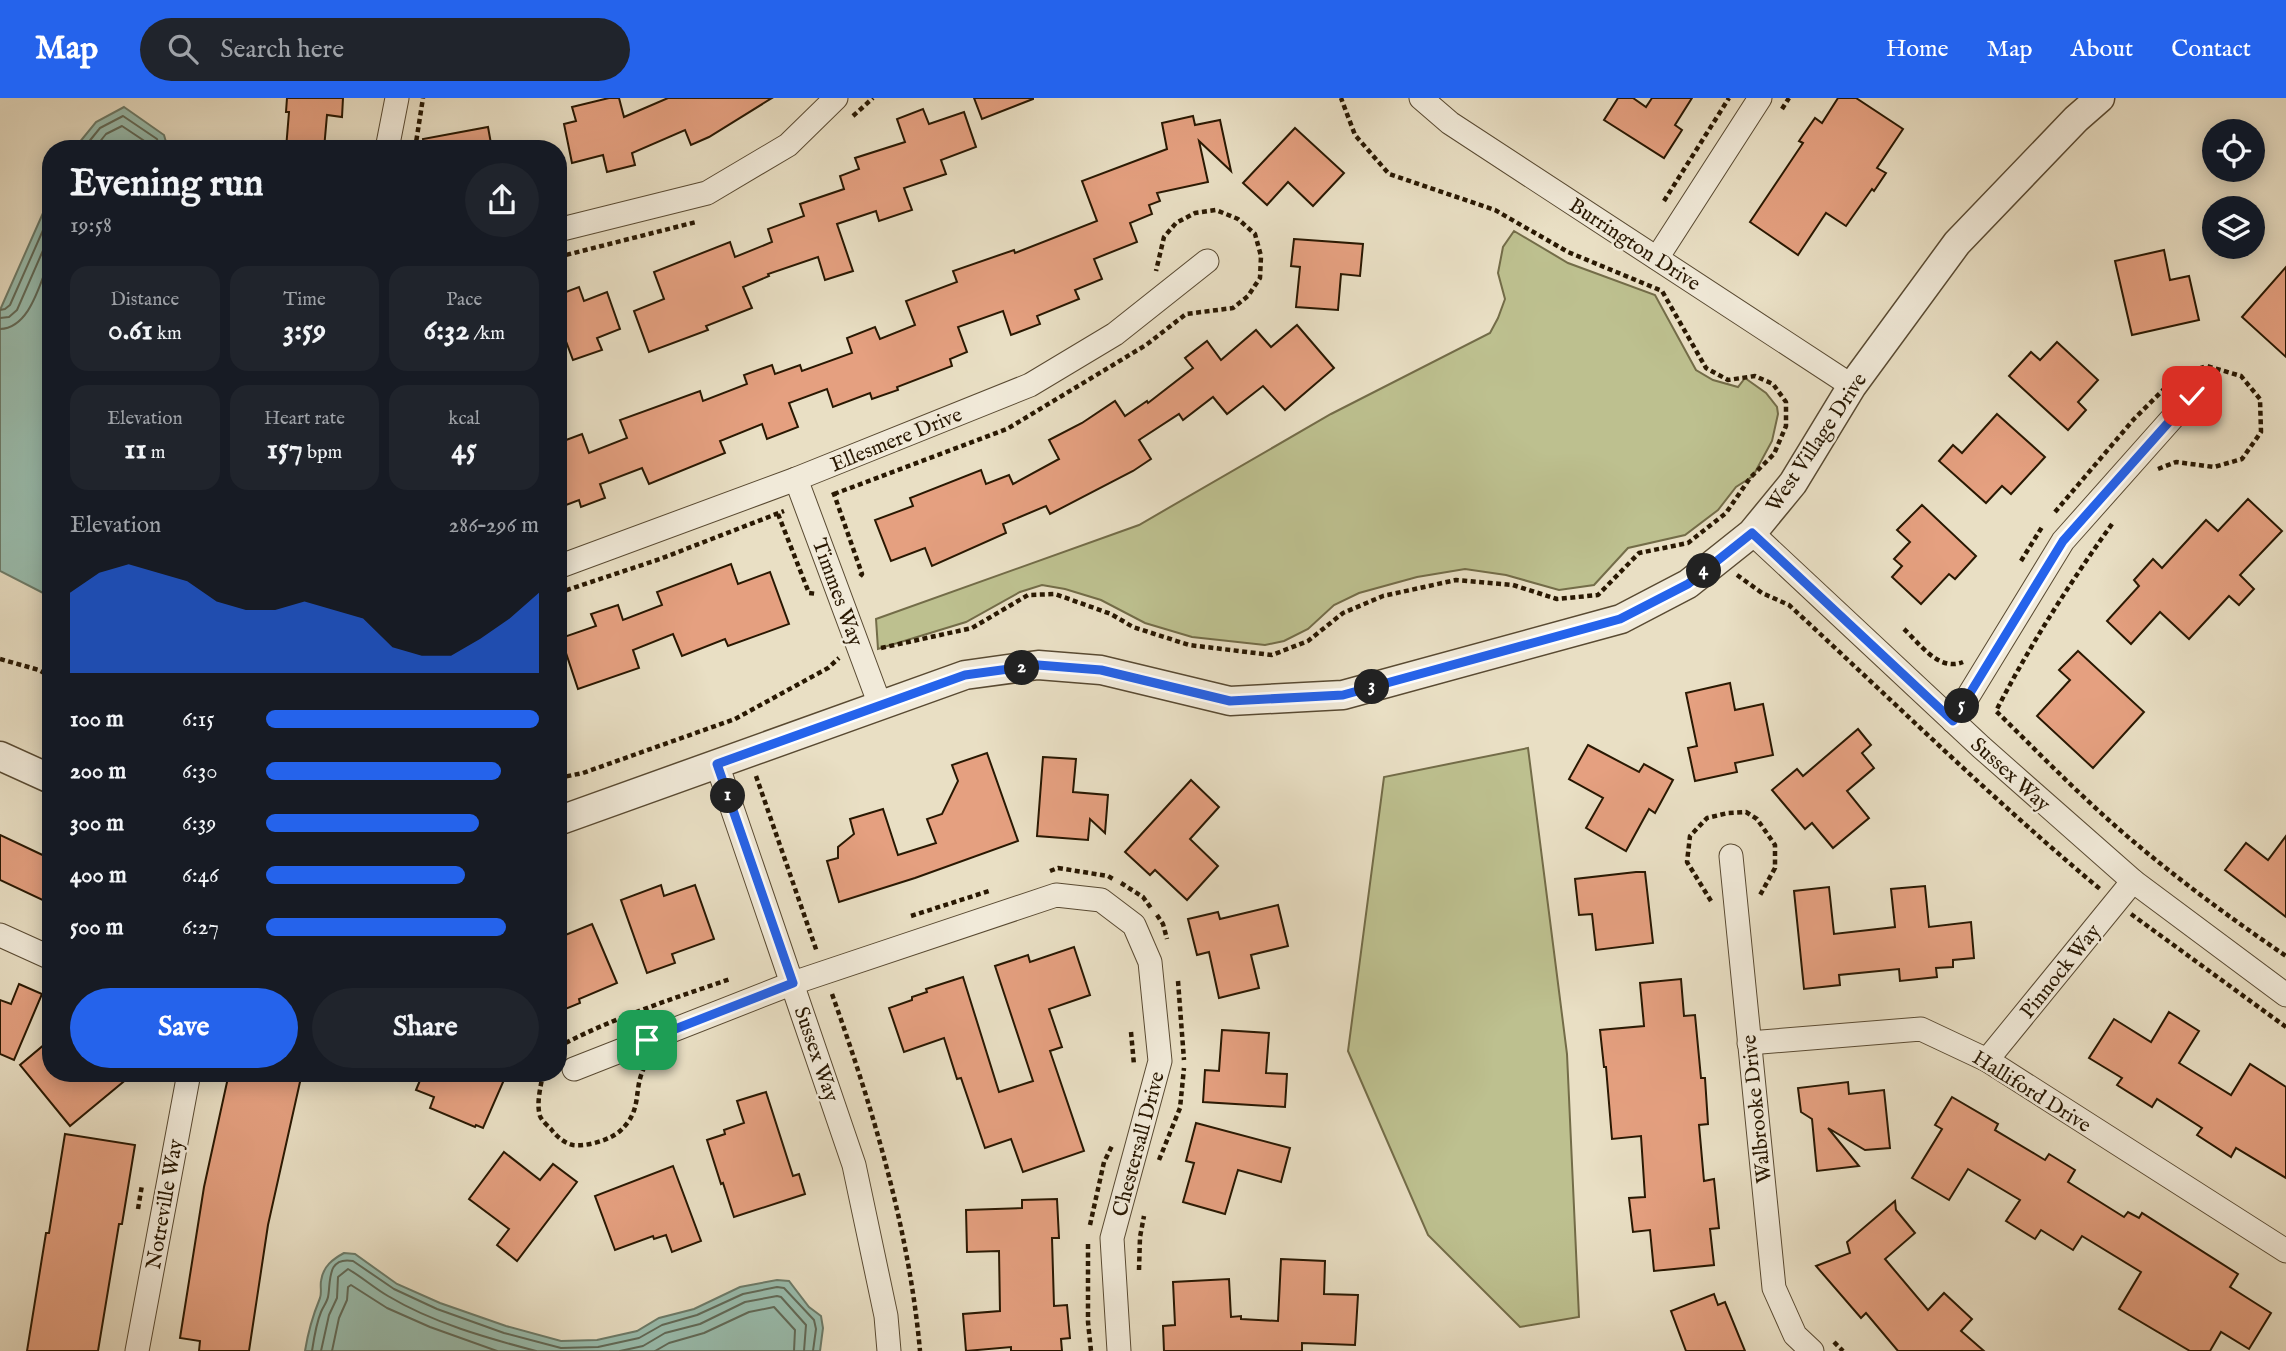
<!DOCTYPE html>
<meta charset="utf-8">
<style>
:root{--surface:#171b24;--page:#20242c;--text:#f1f3f6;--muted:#9ea1a6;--accent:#2563eb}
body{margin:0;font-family:"IM FELL English",serif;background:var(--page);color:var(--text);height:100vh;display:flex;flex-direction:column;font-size:26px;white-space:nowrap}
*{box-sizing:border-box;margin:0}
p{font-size:23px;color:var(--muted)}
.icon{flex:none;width:38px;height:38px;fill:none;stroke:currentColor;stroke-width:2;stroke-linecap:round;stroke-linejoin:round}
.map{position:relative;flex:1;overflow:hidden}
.sheet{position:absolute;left:42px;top:42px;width:525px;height:942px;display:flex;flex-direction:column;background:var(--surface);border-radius:28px;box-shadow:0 4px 18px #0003}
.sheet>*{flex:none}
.tools{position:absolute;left:2202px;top:21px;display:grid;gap:14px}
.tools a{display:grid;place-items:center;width:63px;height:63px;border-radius:50%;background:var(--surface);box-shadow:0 4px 18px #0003;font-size:35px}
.pin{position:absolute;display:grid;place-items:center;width:60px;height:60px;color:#fff;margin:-30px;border-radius:14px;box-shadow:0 4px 10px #0006}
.km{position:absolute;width:35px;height:35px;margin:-18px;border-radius:50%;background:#222;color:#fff;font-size:19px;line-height:35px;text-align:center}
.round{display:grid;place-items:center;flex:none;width:74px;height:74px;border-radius:37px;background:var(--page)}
.summary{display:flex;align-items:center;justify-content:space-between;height:119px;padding:0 28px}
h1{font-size:38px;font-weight:700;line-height:52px}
.figures{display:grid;grid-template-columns:repeat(3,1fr);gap:10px;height:119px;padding:7px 28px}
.figures div{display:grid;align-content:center;border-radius:18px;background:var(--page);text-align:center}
.figures b{font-size:30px;font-weight:700}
.figures small{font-size:19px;font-weight:400}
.figures p{font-size:19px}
.chart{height:196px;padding:14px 28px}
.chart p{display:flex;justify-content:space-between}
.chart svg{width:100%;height:126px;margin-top:7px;fill:var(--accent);opacity:.7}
.cta{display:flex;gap:14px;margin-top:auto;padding:14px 28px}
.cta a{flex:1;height:80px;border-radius:42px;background:var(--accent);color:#fff;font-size:28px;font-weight:700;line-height:80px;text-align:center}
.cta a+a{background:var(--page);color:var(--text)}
ul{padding:0 28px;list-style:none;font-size:23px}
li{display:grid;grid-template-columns:112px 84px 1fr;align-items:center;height:52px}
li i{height:18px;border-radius:9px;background:var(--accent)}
header{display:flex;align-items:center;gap:42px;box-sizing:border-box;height:98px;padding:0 35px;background:var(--accent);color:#fff}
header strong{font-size:33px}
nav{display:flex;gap:38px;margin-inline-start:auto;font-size:24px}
.search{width:490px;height:63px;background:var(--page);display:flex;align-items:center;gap:18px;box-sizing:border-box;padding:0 24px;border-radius:38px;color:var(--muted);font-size:26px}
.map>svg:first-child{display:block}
.green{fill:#bdc08f;stroke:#736c48;stroke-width:2}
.water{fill:#99bdae;stroke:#6c7b69;stroke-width:2}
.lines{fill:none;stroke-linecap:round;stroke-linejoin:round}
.shore{stroke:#616a58;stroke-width:2}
.building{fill:#e5a080;stroke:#291802;stroke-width:2}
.minor-casing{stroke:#594a32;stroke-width:25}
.tertiary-casing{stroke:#594a32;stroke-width:31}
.path{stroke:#291802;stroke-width:4.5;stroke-dasharray:5 3.5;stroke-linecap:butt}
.minor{stroke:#f1ead9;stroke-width:23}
.tertiary{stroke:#f1ead9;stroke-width:28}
.route-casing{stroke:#fff;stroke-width:14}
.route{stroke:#2563eb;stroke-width:9}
.labels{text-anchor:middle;stroke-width:5;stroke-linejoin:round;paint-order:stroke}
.street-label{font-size:21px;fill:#291802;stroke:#f1ead9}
</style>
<header>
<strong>Map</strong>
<div class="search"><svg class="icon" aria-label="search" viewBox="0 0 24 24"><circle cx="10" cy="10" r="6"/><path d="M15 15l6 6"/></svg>Search here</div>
<nav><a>Home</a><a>Map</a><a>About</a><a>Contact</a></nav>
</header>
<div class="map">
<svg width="2286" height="1253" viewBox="0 0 2286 1253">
<rect width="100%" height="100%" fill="#e9dfc4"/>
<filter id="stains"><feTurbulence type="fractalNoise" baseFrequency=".00286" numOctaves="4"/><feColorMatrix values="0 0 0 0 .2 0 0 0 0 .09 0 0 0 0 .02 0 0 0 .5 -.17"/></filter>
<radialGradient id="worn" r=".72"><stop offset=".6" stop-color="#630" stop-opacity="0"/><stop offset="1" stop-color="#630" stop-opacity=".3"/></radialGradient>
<g class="green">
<polygon points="1514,133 1568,165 1655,197 1696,272 1713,282 1738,289 1745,280 1766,295 1777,309 1778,316 1772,343 1753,378 1736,389 1718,412 1685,437 1628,450 1594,487 1559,492 1506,477 1465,471 1417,479 1359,495 1334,507 1308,531 1284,543 1265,547 1192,539 1145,525 1101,502 1065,491 1042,487 1020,494 966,524 878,551 876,521 1139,427 1331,316 1490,235 1498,220 1505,201 1498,175 1503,149"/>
<polygon points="1528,650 1567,956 1579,1219 1520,1229 1428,1137 1348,953 1384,679"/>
</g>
<g class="water">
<polygon points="124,9 164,37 168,51 74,51 96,24"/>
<polygon points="51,97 51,499 0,473 0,212"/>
<path d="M344 1155 355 1156 397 1186 440 1205 506 1228 561 1243 597 1242 637 1233 659 1220 694 1211 740 1189 777 1182 789 1183 809 1209 821 1218 823 1230 820 1253H305C308 1234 313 1217 320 1200 322 1194 320 1189 321 1183 323 1168 333 1161 344 1155Z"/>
</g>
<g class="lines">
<g class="shore">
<polyline points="83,51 100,30 123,18 157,41 160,51"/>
<polyline points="94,51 106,36 122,28 149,46 151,51"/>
<polyline points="0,212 5,211 10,207 51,114"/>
<polyline points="0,220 9,219 17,212 51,134"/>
<path d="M0 231C31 230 40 183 51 159"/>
<path d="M312 1253C314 1240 316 1226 321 1214 323 1209 327 1204 328 1199 331 1185 326 1158 353 1163L394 1191 437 1211 504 1235 561 1250 598 1249 639 1240 662 1227 697 1217 743 1196 777 1189 784 1190 814 1222 816 1231 813 1253"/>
<path d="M321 1253 329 1217 337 1200 338 1179 348 1171C362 1179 374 1190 388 1198 433 1225 487 1240 536 1253"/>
<polyline points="332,1253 339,1220 347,1202 348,1189 351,1187 387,1210 430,1229 497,1253"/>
<polyline points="620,1253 643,1248 665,1235 700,1226 745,1204 777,1198 781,1199 806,1227 804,1253"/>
<polyline points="655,1253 669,1245 704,1235 749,1214 774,1209 795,1232 794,1253"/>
</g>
</g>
<g class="building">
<polygon points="287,0 343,0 342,19 327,17 324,51 286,51 289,14 286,14"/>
<polygon points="609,0 619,0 624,19 668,0 772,0 709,39 691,47 685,32 632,55 635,67 607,74 603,57 572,65 564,26 576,23 572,9"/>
<polygon points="974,0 1033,0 1033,1 982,21"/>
<polygon points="1618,0 1633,0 1646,9 1652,0 1692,0 1675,27 1682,32 1664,60 1604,22"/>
<polygon points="1838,0 1856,0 1903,31 1877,70 1886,75 1874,93 1872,91 1846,128 1826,115 1798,157 1750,124 1803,45 1799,43 1815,20 1822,25"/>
<polygon points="923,11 929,26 964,14 976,49 941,62 946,76 904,90 912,112 879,123 876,113 837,126 853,173 825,182 818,159 768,176 769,178 743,189 752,210 706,228 708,232 649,254 634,213 664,201 654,174 730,144 735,159 772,144 768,131 804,118 800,106 844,91 840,78 859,71 855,60 905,44 897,21"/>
<polygon points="1193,18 1195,27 1220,22 1231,73 1199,43 1208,84 1157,95 1160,103 1149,107 1152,116 1130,125 1137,144 1094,161 1102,181 1075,192 1079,201 1037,218 1040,226 1011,237 1003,213 958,229 967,254 950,261 952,268 897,289 898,292 872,301 870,295 833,309 827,291 789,305 798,329 767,341 762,326 720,343 725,355 649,386 642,370 600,386 605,400 581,409 579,402 558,410 558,345 582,336 589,355 627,340 620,322 700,293 703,303 747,286 744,277 772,267 775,276 800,267 802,273 852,255 847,240 875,229 880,241 915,227 906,203 957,184 953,173 1014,152 1015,155 1097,123 1082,83 1167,51 1162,25"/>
<polygon points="488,29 492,51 424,51 423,41"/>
<polygon points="1295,30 1344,75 1313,108 1288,84 1267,107 1243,85"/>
<polygon points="1294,141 1363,146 1360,178 1341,176 1338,212 1296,209 1300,169 1291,168"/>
<polygon points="2164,152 2170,182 2189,178 2199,222 2132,237 2115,163"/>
<polygon points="2286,169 2286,259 2242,219"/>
<polygon points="579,189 584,203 607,194 620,231 597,240 602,252 573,262 558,222 558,197"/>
<polygon points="1297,227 1334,270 1285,312 1263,288 1227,316 1213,299 1183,322 1179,316 1139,342 1151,361 1133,373 1050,416 1046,408 1003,426 1006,435 932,468 925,450 891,463 875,422 913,408 910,400 981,372 986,386 1009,377 1013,386 1059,361 1049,342 1082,325 1115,303 1125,318 1147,303 1148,305 1193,270 1185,260 1207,243 1221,262 1256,232 1271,249"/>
<polygon points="2057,244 2098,282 2078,304 2086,312 2068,332 2009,278 2031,254 2040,262"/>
<polygon points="1997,316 2045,359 2011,396 2002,388 1986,405 1939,363 1953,347 1962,355"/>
<polygon points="2248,401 2282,433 2240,477 2254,491 2239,507 2229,498 2189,541 2160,514 2131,546 2107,523 2139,488 2134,482 2153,461 2162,470 2206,422 2218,433"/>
<polygon points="1922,407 1976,458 1955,481 1949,476 1921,506 1892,479 1902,468 1894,461 1910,444 1897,432"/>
<polygon points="731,466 738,486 770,474 789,526 728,548 725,541 682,558 673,536 633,552 639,570 578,591 561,540 596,528 591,516 618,507 623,522 662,507 657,494"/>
<polygon points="2078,553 2144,614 2093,670 2037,618 2070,582 2059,572"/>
<polygon points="1730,585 1735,612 1763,606 1773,657 1735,665 1737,674 1695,683 1688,650 1697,648 1686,595"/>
<polygon points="1858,631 1871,647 1862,655 1874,670 1847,693 1869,720 1833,750 1812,725 1805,731 1772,692 1797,671 1803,678"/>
<polygon points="1588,647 1639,674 1644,666 1673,682 1655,715 1649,711 1626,753 1586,730 1603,700 1569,681"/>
<polygon points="987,655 1018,743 915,780 839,804 827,763 838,760 838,749 854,736 850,721 883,711 898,757 936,745 927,721 942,716 958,683 952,667"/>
<polygon points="1043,659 1076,661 1073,694 1108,697 1105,735 1090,721 1088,742 1037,738"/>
<polygon points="1191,682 1219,709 1190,741 1218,768 1187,802 1155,772 1150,777 1125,754"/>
<polygon points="0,737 51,761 51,806 0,782"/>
<polygon points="2286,738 2286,819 2225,772 2246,745 2268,762"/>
<polygon points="1636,774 1645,774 1653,845 1596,852 1592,816 1579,817 1575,781"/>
<polygon points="661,787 664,798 695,787 714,841 672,856 675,865 647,875 621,802"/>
<polygon points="1925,788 1929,829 1971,824 1974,860 1953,862 1953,869 1936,870 1937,879 1900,883 1899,871 1839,877 1840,887 1804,891 1794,793 1829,789 1834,836 1895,829 1891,791"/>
<polygon points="1278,807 1288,848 1251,857 1259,890 1219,900 1209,854 1197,857 1188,821 1218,814 1220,821"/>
<polygon points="592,826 617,885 579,901 580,905 558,914 558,840"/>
<polygon points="1074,849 1090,897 1049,911 1062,949 1050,953 1084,1053 1023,1074 1011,1041 985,1050 961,980 957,981 944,940 904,954 889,910 912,902 912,899 927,894 926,891 963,879 999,994 1033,983 995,868 1028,857 1030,864"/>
<polygon points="1681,881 1684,918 1695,917 1701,980 1705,980 1708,1026 1699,1027 1704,1083 1714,1081 1719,1130 1710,1131 1714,1167 1654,1173 1650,1132 1633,1134 1629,1100 1645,1099 1641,1038 1612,1041 1606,969 1604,969 1600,932 1644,928 1640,885"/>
<polygon points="19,886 42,896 14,962 0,956 0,902 11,906"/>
<polygon points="2169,914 2199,933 2179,965 2231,997 2250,966 2286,989 2286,1080 2236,1050 2231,1059 2197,1037 2202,1030 2157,1001 2152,1009 2117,987 2122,980 2089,960 2114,921 2151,944"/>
<polygon points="1222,932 1269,935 1266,975 1287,976 1285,1009 1203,1004 1205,972 1219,973"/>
<polygon points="51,941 51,975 134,975 70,1028 20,967"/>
<polygon points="229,975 302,975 268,1127 249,1253 199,1253 200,1243 180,1240 204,1089"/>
<polygon points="423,975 507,975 483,1030 476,1027 475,1029 430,1010 434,999 416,992"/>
<polygon points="1848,984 1849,996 1884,992 1890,1050 1865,1052 1828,1030 1859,1068 1817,1073 1812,1021 1801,1014 1798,990"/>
<polygon points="766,994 793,1078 799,1076 805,1096 734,1119 723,1085 721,1086 707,1042 725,1036 724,1032 744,1025 737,1003"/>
<polygon points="1952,999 1998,1026 1995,1032 2045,1062 2049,1056 2075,1072 2068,1084 2124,1119 2128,1114 2139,1120 2142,1115 2238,1176 2230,1189 2271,1215 2249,1251 2221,1234 2210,1253 2190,1253 2119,1211 2141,1174 2082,1138 2073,1152 2041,1132 2035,1141 2006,1123 2020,1102 1968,1071 1949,1102 1912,1080 1942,1031 1935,1027"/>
<polygon points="1196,1025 1290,1050 1281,1084 1238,1072 1225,1116 1183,1104 1194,1065 1186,1063"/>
<polygon points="65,1036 135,1047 122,1126 119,1126 98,1253 27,1253 46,1135 49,1135"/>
<polygon points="504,1054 540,1082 553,1066 577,1084 517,1163 497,1147 509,1131 469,1101"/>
<polygon points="673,1068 701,1143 672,1154 666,1137 654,1141 653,1138 615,1152 595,1098"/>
<polygon points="1057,1101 1059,1140 1052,1140 1054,1208 1067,1207 1070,1240 1061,1241 1062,1253 1011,1253 1011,1249 966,1253 963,1216 1000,1213 999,1153 967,1154 966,1112 1022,1110 1022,1102"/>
<polygon points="1895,1103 1896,1112 1915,1135 1885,1161 1928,1212 1944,1195 1972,1221 1961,1233 1984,1253 1898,1253 1866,1215 1861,1220 1816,1168 1850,1155 1847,1144"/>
<polygon points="1281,1161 1325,1163 1324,1196 1358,1197 1355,1247 1302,1245 1302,1253 1164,1253 1163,1228 1175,1227 1173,1184 1229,1181 1231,1219 1241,1218 1241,1221 1278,1223"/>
<polygon points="1714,1196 1718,1207 1725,1204 1745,1253 1686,1253 1671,1213"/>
</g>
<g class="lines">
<g class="minor-casing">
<g id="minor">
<polyline points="1421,0 1450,25 1852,288"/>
<polyline points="387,51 397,0"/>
<polyline points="558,132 707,95 788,47 836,0"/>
<polyline points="1657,160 1760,0"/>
<polyline points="796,381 880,607"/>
<polyline points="1752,435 1981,649 2133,783 2286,897"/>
<polyline points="558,469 796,381 1030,287 1115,236 1207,163"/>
<polyline points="1953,623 2063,443 2192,298"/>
<polyline points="717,666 854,1067 886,1218 889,1253"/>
<polyline points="1731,758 1774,1190 1795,1237 1812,1253"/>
<polyline points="0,837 51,860"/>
<polyline points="1749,945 1921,931 1987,962 2286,1153"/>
<polyline points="1987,962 2133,783"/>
<polyline points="574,971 793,885 1056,797 1101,802 1134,827 1150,864 1160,963 1112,1140 1119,1253"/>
<polyline points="137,1253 189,975"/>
</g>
</g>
<g class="tertiary-casing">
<g id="tertiary">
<polyline points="0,658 51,681"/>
<polyline points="558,723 965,577 1038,567 1101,572 1230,603 1343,597 1621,521 1688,486 1752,435 1793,385 1852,288 1957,145 2076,21 2100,0"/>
</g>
</g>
<g class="path">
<polyline points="1782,11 1789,0"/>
<polyline points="853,18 873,0"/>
<polyline points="415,51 423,0"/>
<polyline points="1664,103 1729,0"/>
<polyline points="558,159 696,124"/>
<polyline points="2158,371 2176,364 2214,369 2242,361 2261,334 2260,301 2241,278 2207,268 2189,274"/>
<polyline points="834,396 1007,331 1146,247 1186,216 1233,210 1248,198 1260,180 1261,158 1255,136 1238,121 1216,112 1195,115 1176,125 1164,139 1156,173"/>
<polyline points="832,397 834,396 862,476 858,481"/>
<polyline points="2055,414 2134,321 2165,290"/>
<polyline points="778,416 809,495 817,496"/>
<path d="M2112 426C2069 486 2030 547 1996 613 2043 659 2089 707 2140 749 2187 788 2236 824 2286 858"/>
<polyline points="2021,463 2042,429"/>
<path d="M1737 477 1762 495 1789 507C1892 602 1992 701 2100 791"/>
<polyline points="558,495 660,461 784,413"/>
<path d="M1904 531C1920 546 1939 574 1963 564"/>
<polyline points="881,550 972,530 1028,497 1055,496 1111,516 1133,529 1189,547 1272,557 1308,543 1343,515 1383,498 1456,482 1513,487 1557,501 1598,497 1639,455 1688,445 1726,415 1750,380 1774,356 1786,328 1786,304 1773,286 1755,278 1728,282 1706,270 1662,193 1568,154 1495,112 1389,76 1355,37 1341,0"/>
<polyline points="0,561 39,572 51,579"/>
<polyline points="756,678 817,854"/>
<polyline points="558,680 583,675 735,621 828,570 839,560"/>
<polyline points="1050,773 1058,770 1108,778 1113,781"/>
<polyline points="1121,785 1143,799 1151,810"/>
<polyline points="1711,803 1687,764 1690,738 1707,720 1728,715 1746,714 1757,721 1775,747 1775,770 1759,799"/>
<polyline points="2131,816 2286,929"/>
<polyline points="1157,817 1163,826 1167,841"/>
<polyline points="911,818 989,793"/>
<polyline points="1178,883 1184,962"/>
<path d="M832 896C873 1011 909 1131 920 1253"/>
<polyline points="1131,934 1134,967"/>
<path d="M558 949C612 920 672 901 730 881"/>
<path d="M543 975C541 988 536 1005 540 1018 542 1023 548 1028 551 1031 556 1038 564 1045 573 1047 586 1049 610 1042 620 1033 644 1011 632 992 645 968"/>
<polyline points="1159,1062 1180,1010 1184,970"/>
<polyline points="138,1111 142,1087"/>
<polyline points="1090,1127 1104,1064 1112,1048"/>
<polyline points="1088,1146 1088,1224 1091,1253"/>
<polyline points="1139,1172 1140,1139 1144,1118"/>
<polyline points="1834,1244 1843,1253"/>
</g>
<use href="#minor" class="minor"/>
<use href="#tertiary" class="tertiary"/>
</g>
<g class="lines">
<g class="route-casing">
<polyline id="route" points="647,942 793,885 717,666 965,577 1038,567 1101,572 1230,603 1343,597 1620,521 1688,486 1752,435 1953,623 2063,443 2192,298"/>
</g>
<use href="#route" class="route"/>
</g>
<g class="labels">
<g class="street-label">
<text transform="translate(1635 146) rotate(33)" y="7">Burrington Drive</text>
<text transform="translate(896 341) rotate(-22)" y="7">Ellesmere Drive</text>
<text transform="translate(1816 344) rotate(-56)" y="7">West Village Drive</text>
<text transform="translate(838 494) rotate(70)" y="7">Timmes Way</text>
<text transform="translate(2011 676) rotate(42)" y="7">Sussex Way</text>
<text transform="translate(2060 873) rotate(-51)" y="7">Pinnock Way</text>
<text transform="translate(817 956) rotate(71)" y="7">Sussex Way</text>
<text transform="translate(2032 993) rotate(32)" y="7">Halliford Drive</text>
<text transform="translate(1756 1011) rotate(-96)" y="7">Walbrooke Drive</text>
<text transform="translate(1138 1046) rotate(-75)" y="7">Chestersall Drive</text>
<text transform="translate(164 1106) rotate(-80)" y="7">Notreville Way</text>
</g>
</g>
<rect width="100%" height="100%" filter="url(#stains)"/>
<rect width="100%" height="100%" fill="url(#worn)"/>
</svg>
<div class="tools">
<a><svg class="icon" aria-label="locate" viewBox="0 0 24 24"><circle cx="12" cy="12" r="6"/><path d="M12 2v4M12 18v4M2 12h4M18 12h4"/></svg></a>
<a><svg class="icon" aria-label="layers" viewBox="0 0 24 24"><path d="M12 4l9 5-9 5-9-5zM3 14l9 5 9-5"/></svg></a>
</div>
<div class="pin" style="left:647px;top:942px;background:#1e9e55"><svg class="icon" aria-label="arrive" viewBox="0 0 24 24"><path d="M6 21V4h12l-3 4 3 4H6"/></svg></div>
<div class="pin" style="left:2192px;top:298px;background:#d93025"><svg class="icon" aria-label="check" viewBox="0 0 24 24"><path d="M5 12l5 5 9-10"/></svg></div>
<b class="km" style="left:728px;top:698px">1</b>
<b class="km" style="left:1022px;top:570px">2</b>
<b class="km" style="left:1372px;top:589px">3</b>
<b class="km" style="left:1704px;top:473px">4</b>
<b class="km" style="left:1962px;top:608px">5</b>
<section class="sheet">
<div class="summary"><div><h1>Evening run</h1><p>19:58</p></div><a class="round"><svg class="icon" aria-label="share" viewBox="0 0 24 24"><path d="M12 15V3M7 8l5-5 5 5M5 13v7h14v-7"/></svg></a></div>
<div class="figures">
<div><p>Distance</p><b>0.61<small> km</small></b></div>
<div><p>Time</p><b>3:59</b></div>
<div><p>Pace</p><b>6:32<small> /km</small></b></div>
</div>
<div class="figures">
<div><p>Elevation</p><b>11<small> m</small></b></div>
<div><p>Heart rate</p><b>157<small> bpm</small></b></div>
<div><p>kcal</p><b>45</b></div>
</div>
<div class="chart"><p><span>Elevation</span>286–296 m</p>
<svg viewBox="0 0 160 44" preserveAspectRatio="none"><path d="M0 44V16L10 9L20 6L30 9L40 12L50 19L60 22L70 22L80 19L90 22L100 25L110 35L120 38L130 38L140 32L150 25L160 16V44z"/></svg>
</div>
<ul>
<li><b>100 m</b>6:15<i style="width:100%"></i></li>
<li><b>200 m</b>6:30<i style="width:86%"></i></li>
<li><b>300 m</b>6:39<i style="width:78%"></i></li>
<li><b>400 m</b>6:46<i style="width:73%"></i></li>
<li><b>500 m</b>6:27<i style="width:88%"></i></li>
</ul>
<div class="cta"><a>Save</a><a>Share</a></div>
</section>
</div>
